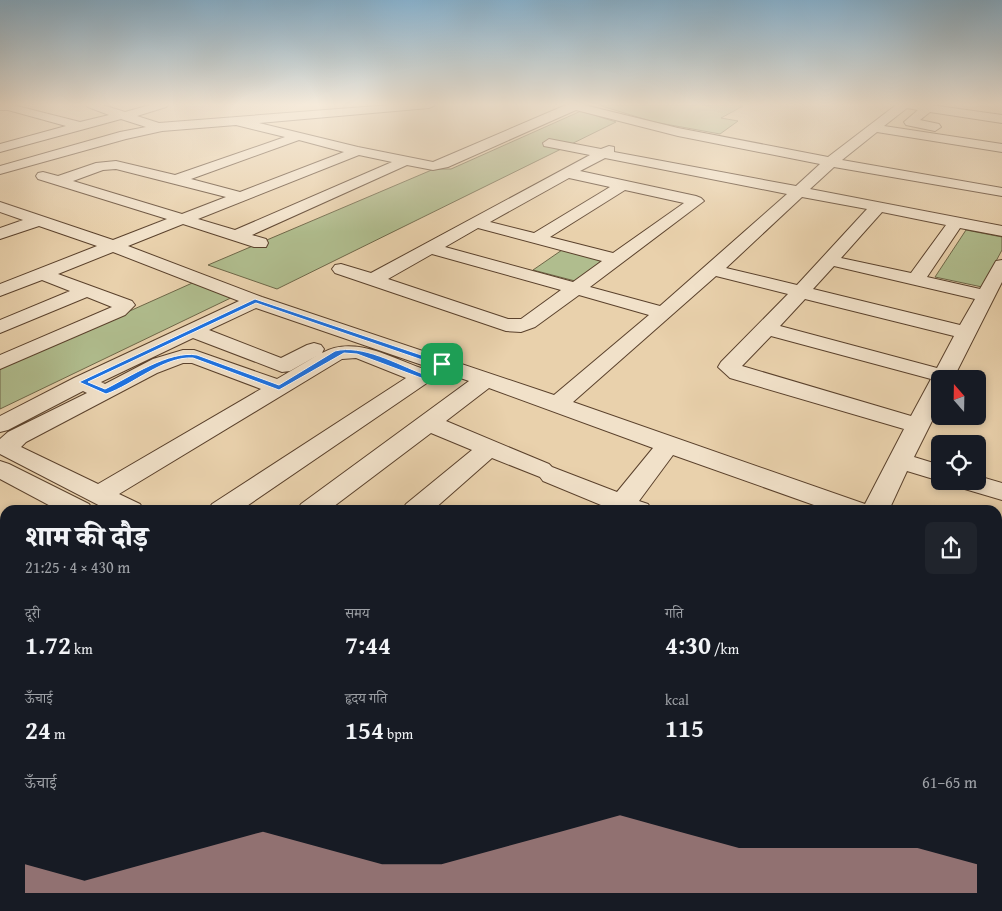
<!DOCTYPE html>
<html lang="hi">
<meta charset="utf-8">
<style>
:root{--surface:#171b24;--page:#20242c;--text:#f1f3f6;--muted:#9ea1a6;--accent:#c59692}
body{margin:0;font-family:"Gentium Book Plus","Noto Serif Devanagari",serif;background:var(--page);color:var(--text);height:100vh;display:flex;flex-direction:column;font-size:19px;white-space:nowrap}
*{box-sizing:border-box;margin:0}
p{font-size:16px;color:var(--muted)}
.icon{flex:none;width:28px;height:28px;fill:none;stroke:currentColor;stroke-width:2;stroke-linecap:round;stroke-linejoin:round}
.map{position:relative;flex:1;overflow:hidden}
.details{position:absolute;left:0px;top:505px;width:1002px;height:406px;display:flex;flex-direction:column;background:var(--surface);border-radius:15px 15px 0 0;box-shadow:0 2px 8px #0003}
.details>*{flex:none}
.needle{width:32px;rotate:340deg}
.controls{position:absolute;left:931px;top:370px;display:grid;gap:10px}
.controls a{display:grid;place-items:center;width:55px;height:55px;border-radius:8px;background:var(--surface);box-shadow:0 2px 8px #0003;font-size:25px}
.pin{position:absolute;display:grid;place-items:center;width:42px;height:42px;color:#fff;margin:-21px;border-radius:10px;box-shadow:0 2px 8px #0006}
.round{display:grid;place-items:center;flex:none;width:52px;height:52px;border-radius:8px;background:var(--page)}
.overview{display:flex;align-items:center;justify-content:space-between;height:85px;padding:0 25px}
h1{font-size:28px;font-weight:800;line-height:38px}
.figures{display:grid;grid-template-columns:repeat(3,1fr);gap:8px;height:85px;padding:5px 25px}
.figures div{display:grid;align-content:center}
.figures b{font-size:25px;font-weight:800}
.figures small{font-size:14px;font-weight:400}
.figures p{font-size:14px}
.chart{height:140px;padding:10px 25px}
.chart p{display:flex;justify-content:space-between}
.chart svg{width:100%;height:90px;margin-top:5px;fill:var(--accent);opacity:.7}
.map>svg:first-child{display:block}
.green{fill:#b0bd8e;stroke:#6e6748}
.lines{fill:none;stroke-linecap:round;stroke-linejoin:round}
.minor-casing{stroke:#5a412c;stroke-width:2}
.minor{fill:#f1e1c9;fill-rule:evenodd}
.wall{fill:#b9786f;stroke:#2b1102}
.shaded-wall{fill:#96625a;stroke:#2b1102}
.building{fill:#d78c81;stroke:#2b1102}
.route{fill:#1a73e8;stroke:#fff;fill-rule:evenodd}
</style>
<div class="map">
<svg width="1002" height="911" viewBox="0 0 1002 911">
<rect width="100%" height="100%" fill="#e9d1ac"/>
<filter id="stains"><feTurbulence type="fractalNoise" baseFrequency=".004" numOctaves="4"/><feColorMatrix values="0 0 0 0 .2 0 0 0 0 .09 0 0 0 0 .02 0 0 0 .5 -.17"/></filter>
<radialGradient id="worn" r=".72"><stop offset=".6" stop-color="#630" stop-opacity="0"/><stop offset="1" stop-color="#630" stop-opacity=".3"/></radialGradient>
<g class="green">
<polygon points="598,105 735,105 743,106 721,118 738,121 720,134 654,122"/>
<polygon points="581,111 616,122 277,289 208,265 434,169 451,169"/>
<polygon points="966,230 1002,237 1002,250 982,287 935,277"/>
<polygon points="562,250 603,260 575,281 533,270"/>
<polygon points="199,280 239,294 0,409 0,369"/>
</g>
<g class="lines">
<g class="minor-casing">
<g id="minor">
<path d="M0 105H13L80 122 109 115 88 107 86 105H103L125 112 150 105H168L166 107 137 116 159 123 390 105H435L429 108 259 123 358 147 433 162 566 105H584L678 128 828 157 896 105H931L1002 115V123L930 112 920 120 939 124 941 127 935 131 906 125 904 122 918 110 907 108 884 126 1002 144V152L877 132 842 160 1002 188V196L834 167 810 189 1002 226V236L960 228 927 277 980 289 996 261 1002 260V282L953 379H940V405L914 457 940 465V481L907 471 889 510H828L673 455 639 501 648 504 652 510H613L543 481 540 477 492 458 433 510H402L406 504 472 450 431 433 329 510H297L301 504 469 381 443 372 241 510H208L212 504 406 378 356 358 342 359 119 494 140 504 144 510H108L0 454V439L8 432 87 393 83 391 8 430 0 432V416L74 378 239 301 113 252 58 274 132 301 135 305 125 315 0 369V355L112 307 87 297 0 333V320L70 291 42 280 0 296V284L97 246 39 226 0 239V228L23 220 0 212V202L113 240 167 219 38 179 36 176 38 173 43 172 58 176 96 163 116 161 175 175 285 137 236 125 162 131 126 139 0 174V166L120 132 146 127 121 119 0 152V144L66 126 8 110H0ZM576 110 678 136 820 164 796 186 614 152V147L609 146 601 149 549 139 543 143 544 146 590 155 371 273 341 264 335 265 332 269 335 273 506 331 521 332 535 327 579 295 649 315 554 395 262 297 128 246 183 224 254 247H266L268 243 266 239 252 235 407 165 433 170 448 167ZM299 140 344 152 240 192 191 179ZM359 155 392 162 235 230 198 219ZM605 158 787 194 660 306 590 287 704 201 701 198 696 196 580 171ZM116 169 226 197 182 214 73 181 103 170ZM569 178 610 187 534 233 490 222ZM625 190 684 203 613 253 550 237ZM802 197 867 209 797 285 726 268ZM882 212 946 225 911 273 841 258ZM478 228 602 261 573 282 445 247ZM432 254 561 290 521 319H508L388 279ZM834 266 975 299 960 325 813 289ZM716 276 788 294 721 362 718 367 730 378 904 429 865 504 573 402ZM805 299 954 336 937 368 780 326ZM256 308 425 366 421 368C390 357 353 335 322 353L324 349 321 345 314 343 307 345 281 358 209 330ZM771 336 931 379 911 416 742 366ZM193 338 282 372 290 371 318 355 277 379 194 350H183L153 359 105 384 101 382ZM183 363H192L261 389 98 484 21 447 26 442 157 373ZM489 388 653 448 617 492 552 467 549 464 446 421Z"/>
<polygon points="0,461 9,464 89,504 93,510 58,510 0,479"/>
<polygon points="978,476 1002,483 1002,500 958,487 954,481 978,481"/>
<polygon points="5,526 5,546 0,547 0,527"/>
<polygon points="998,591 1002,592 1002,614 998,613"/>
<polygon points="5,764 5,800 0,802 0,766"/>
<polygon points="609,906 652,906 650,911 607,911"/>
<polygon points="778,906 820,906 818,911 776,911"/>
</g>
</g>
<use href="#minor" class="minor"/>
</g>
<g class="wall">
<polygon points="5,802 5,872 0,864 0,806"/>
<polygon points="40,906 593,906 590,911 45,911"/>
</g>
<polygon class="shaded-wall" points="567,906 593,906 590,911 564,911"/>
<g class="building">
<polygon points="5,802 5,853 0,848 0,806"/>
<polygon points="60,906 567,906 564,911 65,911"/>
</g>
<linearGradient id="sky" x2="0" y2="1"><stop stop-color="#88b4d2"/><stop offset="0.45" stop-color="#f5eada"/><stop offset="1" stop-color="#f5eada" stop-opacity="0"/></linearGradient>
<rect width="1002" height="232" fill="url(#sky)"/>
<path class="route" d="M255 299 445 363 446 364 424 379 357 354 344 353 279 390 193 358C164 356 133 385 106 394L79 382ZM256 303 437 365 423 374C397 364 362 344 335 351L279 385 197 355C169 350 130 377 105 389L88 382Z"/>
<rect width="100%" height="100%" filter="url(#stains)"/>
<rect width="100%" height="100%" fill="url(#worn)"/>
</svg>
<div class="controls">
<a><svg class="needle" viewBox="-14 -14 28 28"><path d="M0-13l5 13h-10z" fill="#e53935"/><path d="M0 13l5-13h-10z" fill="#9ea1a6"/></svg></a>
<a><svg class="icon" aria-label="locate" viewBox="0 0 24 24"><circle cx="12" cy="12" r="6"/><path d="M12 2v4M12 18v4M2 12h4M18 12h4"/></svg></a>
</div>
<div class="pin" style="left:442px;top:364px;background:#1e9e55"><svg class="icon" aria-label="arrive" viewBox="0 0 24 24"><path d="M6 21V4h12l-3 4 3 4H6"/></svg></div>
<section class="details">
<div class="overview"><div><h1>शाम की दौड़</h1><p>21:25 · 4 × 430 m</p></div><a class="round"><svg class="icon" aria-label="share" viewBox="0 0 24 24"><path d="M12 15V3M7 8l5-5 5 5M5 13v7h14v-7"/></svg></a></div>
<div class="figures">
<div><p>दूरी</p><b>1.72<small> km</small></b></div>
<div><p>समय</p><b>7:44</b></div>
<div><p>गति</p><b>4:30<small> /km</small></b></div>
</div>
<div class="figures">
<div><p>ऊँचाई</p><b>24<small> m</small></b></div>
<div><p>हृदय गति</p><b>154<small> bpm</small></b></div>
<div><p>kcal</p><b>115</b></div>
</div>
<div class="chart"><p><span>ऊँचाई</span>61–65 m</p>
<svg viewBox="0 0 160 44" preserveAspectRatio="none"><path d="M0 44V30L10 38L20 30L30 22L40 14L50 22L60 30L70 30L80 22L90 14L100 6L110 14L120 22L130 22L140 22L150 22L160 30V44z"/></svg>
</div>
</section>
</div>
